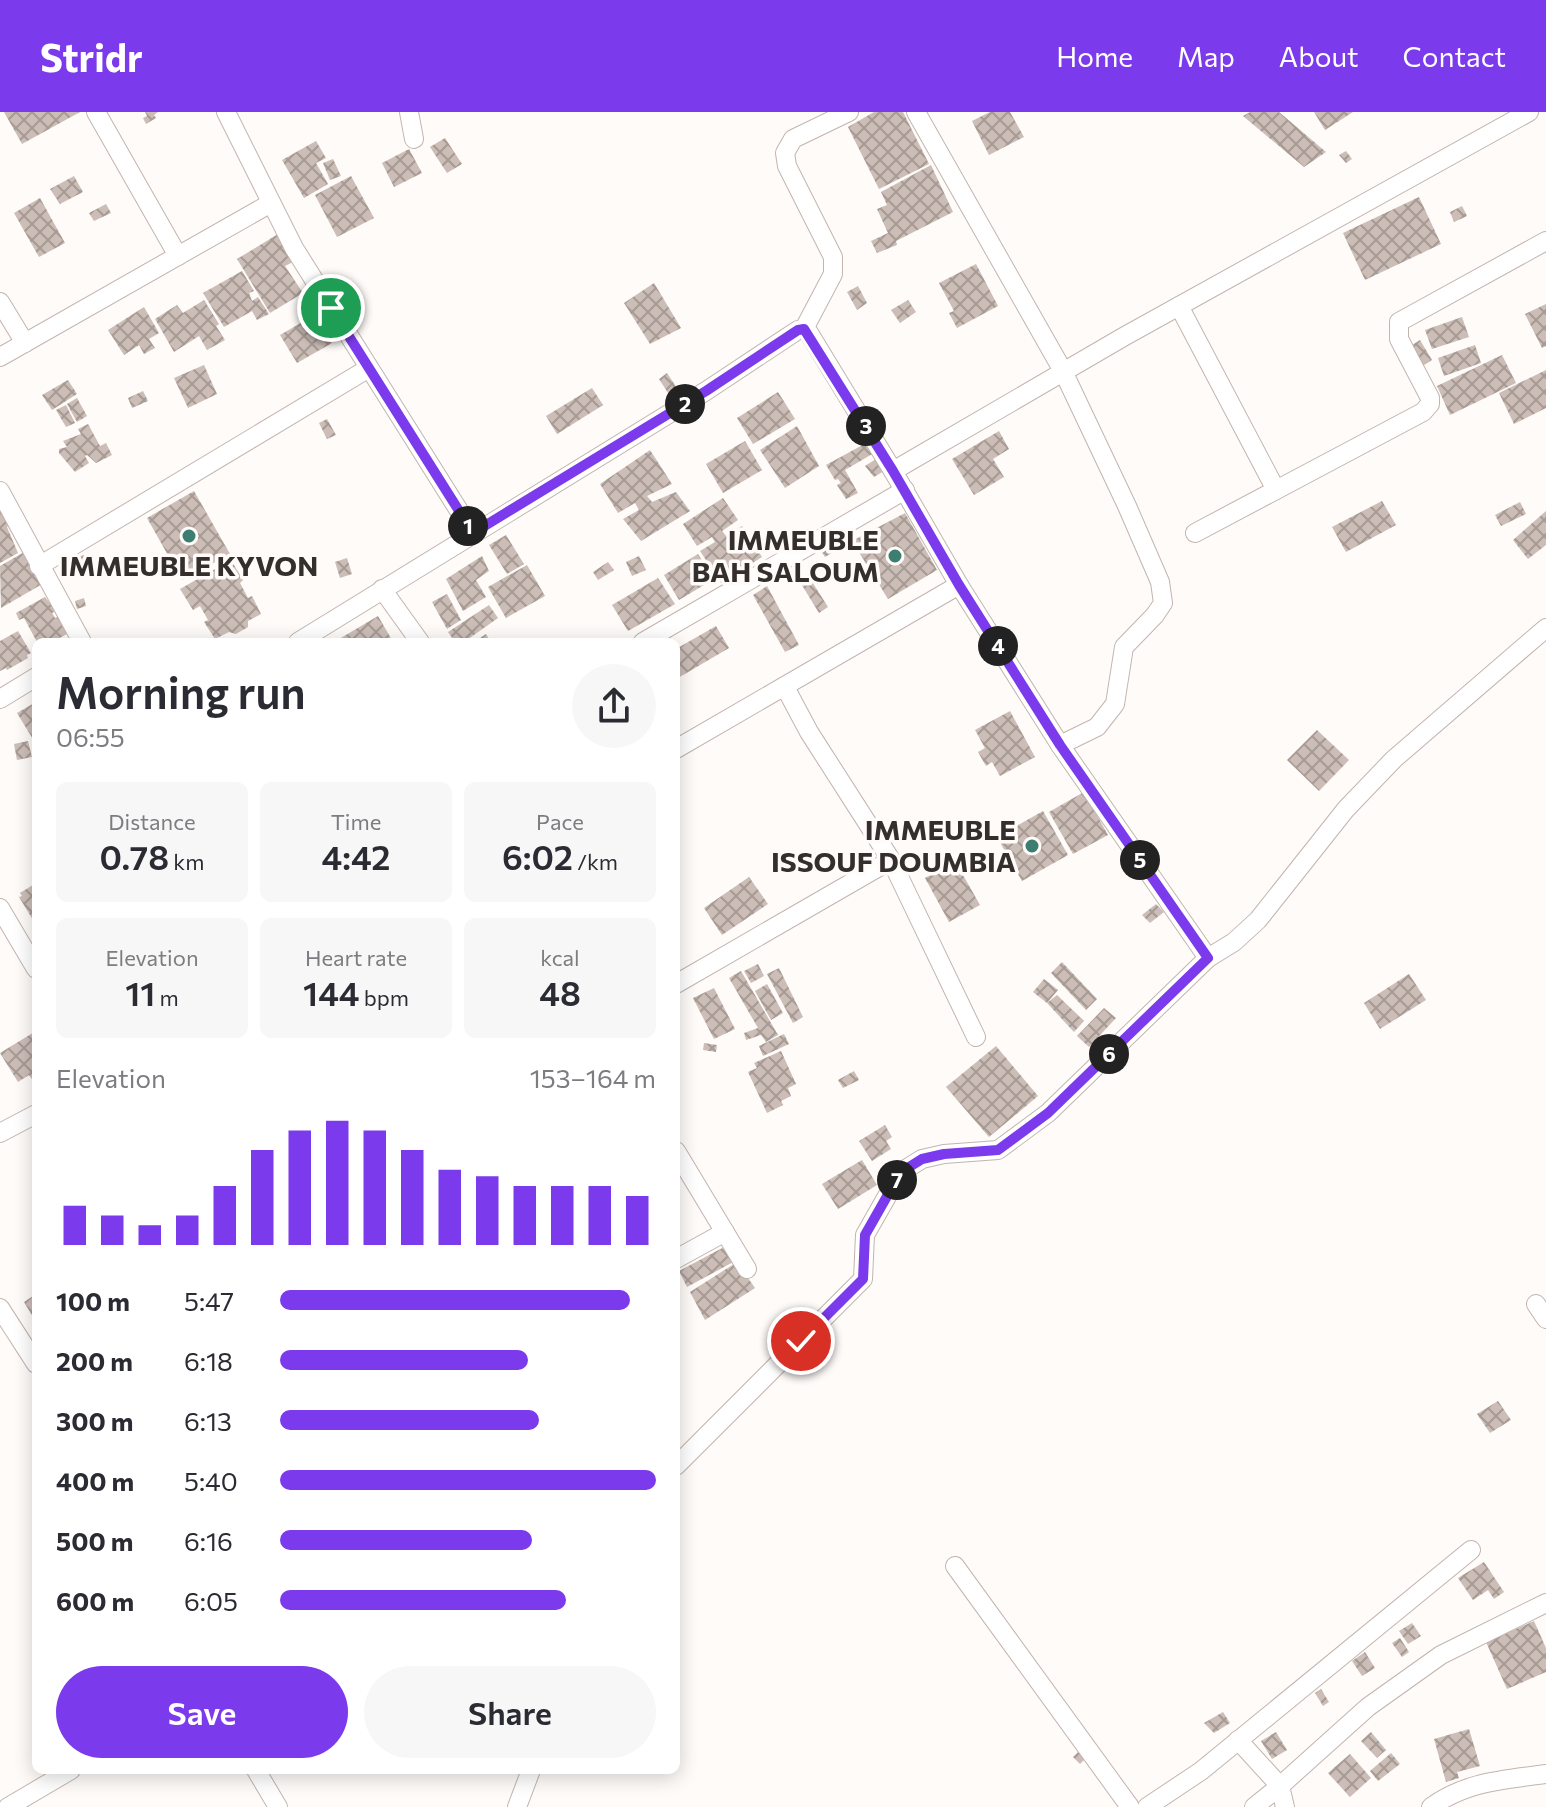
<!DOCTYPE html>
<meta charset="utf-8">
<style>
:root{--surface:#fff;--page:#f7f7f7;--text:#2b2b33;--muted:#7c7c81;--accent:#7c3aed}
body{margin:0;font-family:Commissioner,sans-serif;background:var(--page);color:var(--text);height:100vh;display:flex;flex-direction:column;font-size:30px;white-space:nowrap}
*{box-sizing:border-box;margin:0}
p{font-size:26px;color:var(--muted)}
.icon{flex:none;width:44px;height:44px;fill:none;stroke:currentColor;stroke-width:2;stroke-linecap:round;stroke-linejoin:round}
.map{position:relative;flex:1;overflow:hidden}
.drawer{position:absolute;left:32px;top:526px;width:648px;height:1136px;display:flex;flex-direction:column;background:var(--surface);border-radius:12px;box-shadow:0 4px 20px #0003}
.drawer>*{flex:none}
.pin{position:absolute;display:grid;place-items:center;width:68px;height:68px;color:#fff;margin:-34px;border:4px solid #fff;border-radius:50%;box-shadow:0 2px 8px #0007}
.km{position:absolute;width:40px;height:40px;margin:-20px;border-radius:50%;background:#222;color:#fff;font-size:22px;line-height:40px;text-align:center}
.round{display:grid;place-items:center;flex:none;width:84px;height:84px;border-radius:42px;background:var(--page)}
.head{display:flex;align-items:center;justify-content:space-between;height:136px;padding:0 24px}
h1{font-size:44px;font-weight:600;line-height:60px}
.stats{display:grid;grid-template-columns:repeat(3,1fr);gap:12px;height:136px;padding:8px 24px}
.stats div{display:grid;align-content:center;border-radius:12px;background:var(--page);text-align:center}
.stats b{font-size:34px;font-weight:600}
.stats small{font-size:22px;font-weight:400}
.stats p{font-size:22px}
.chart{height:224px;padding:16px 24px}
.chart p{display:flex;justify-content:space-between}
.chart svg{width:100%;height:144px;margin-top:8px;stroke:var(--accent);stroke-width:6}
.cta{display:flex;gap:16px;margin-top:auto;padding:16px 24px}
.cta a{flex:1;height:92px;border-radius:48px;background:var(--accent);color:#fff;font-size:32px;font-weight:600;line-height:92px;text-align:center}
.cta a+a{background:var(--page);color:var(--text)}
ul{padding:0 24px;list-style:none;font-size:26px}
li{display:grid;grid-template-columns:128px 96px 1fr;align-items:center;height:60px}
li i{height:20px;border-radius:10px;background:var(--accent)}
header{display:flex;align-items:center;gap:48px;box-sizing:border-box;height:112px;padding:0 40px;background:var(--accent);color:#fff}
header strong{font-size:38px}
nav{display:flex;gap:44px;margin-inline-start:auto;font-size:28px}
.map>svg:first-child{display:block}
.building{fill:url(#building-cross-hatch)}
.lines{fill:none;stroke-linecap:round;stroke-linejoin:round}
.minor-casing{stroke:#c3b4ae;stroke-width:20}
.minor{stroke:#fff;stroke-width:18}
.route-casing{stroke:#fff;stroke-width:16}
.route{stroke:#7c3aed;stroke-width:10}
.poi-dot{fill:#3c7f71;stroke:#fefbf9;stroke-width:3}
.labels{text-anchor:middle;stroke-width:7;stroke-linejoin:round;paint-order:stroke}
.poi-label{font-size:28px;font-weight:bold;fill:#342e2c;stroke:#fefbf9;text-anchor:end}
</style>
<header>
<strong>Stridr</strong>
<nav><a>Home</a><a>Map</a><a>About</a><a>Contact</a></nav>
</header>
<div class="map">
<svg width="1546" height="1695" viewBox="0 0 1546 1695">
<defs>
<pattern id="building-cross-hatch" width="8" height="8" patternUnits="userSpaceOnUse" patternTransform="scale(2)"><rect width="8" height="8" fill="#ccbdb7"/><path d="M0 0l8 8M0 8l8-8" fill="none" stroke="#a69a95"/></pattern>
</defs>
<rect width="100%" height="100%" fill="#fefbf9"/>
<g class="building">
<polygon points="4,0 80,0 22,32"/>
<polygon points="145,0 158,0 154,3 156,6 146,12 143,6 147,4"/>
<polygon points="874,0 903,0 929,52 879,77 848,15"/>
<polygon points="990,0 1010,0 1024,25 989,43 972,9"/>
<polygon points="1250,0 1279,0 1326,40 1304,55 1243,4"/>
<polygon points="1314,0 1353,0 1325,18"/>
<polygon points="445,26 462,52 447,61 430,35"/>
<polygon points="316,29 326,46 316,51 328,72 304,86 282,48"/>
<polygon points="409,37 422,61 394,75 382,51"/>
<polygon points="1346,39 1352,47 1346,51 1339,43"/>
<polygon points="333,47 341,64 330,68 323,51"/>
<polygon points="931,53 953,100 896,129 897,133 877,141 871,129 888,121 877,97 887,93 881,80"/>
<polygon points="74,64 83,80 60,92 50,77"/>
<polygon points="351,64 374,106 337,125 315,83"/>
<polygon points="1419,85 1441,132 1365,168 1343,121"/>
<polygon points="40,86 65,131 39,145 14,101"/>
<polygon points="106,92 111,101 94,109 89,101"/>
<polygon points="1462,94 1467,104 1454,110 1450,100"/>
<polygon points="278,122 295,149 285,154 303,181 270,201 237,147"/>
<polygon points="976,152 998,194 957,216 949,201 954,199 939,171"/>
<polygon points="242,159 254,179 249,181 252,189 258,185 269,202 257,208 252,199 224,215 203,181"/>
<polygon points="654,171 681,216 650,232 624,191"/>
<polygon points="858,174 867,191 857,198 847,180"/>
<polygon points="204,188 219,212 216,214 225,228 207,238 199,224 174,240 155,207 177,193 183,201"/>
<polygon points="908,188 916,200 900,211 891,198"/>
<polygon points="1546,192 1546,234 1542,236 1525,202"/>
<polygon points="144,195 159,221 149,227 155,236 144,242 139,233 124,243 108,218"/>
<polygon points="316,202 332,231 297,251 280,223"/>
<polygon points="1462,205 1469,225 1432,237 1425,218"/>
<polygon points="1420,228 1432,248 1421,255 1409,235"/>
<polygon points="1475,233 1481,251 1444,264 1438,246"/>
<polygon points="1502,243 1516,271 1450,303 1437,274"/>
<polygon points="204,253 217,282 188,296 174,266"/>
<polygon points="1546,258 1546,296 1514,312 1499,281"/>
<polygon points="667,261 677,276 668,281 659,267"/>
<polygon points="68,268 77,282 52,298 42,283"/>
<polygon points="592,276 603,293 557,322 546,304"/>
<polygon points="143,279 148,289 132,296 128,286"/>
<polygon points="778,280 795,307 753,332 737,306"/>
<polygon points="77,286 87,304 77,310 67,292"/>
<polygon points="66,293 75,311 66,315 56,298"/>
<polygon points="327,307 336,323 327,327 319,311"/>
<polygon points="88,312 100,334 106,331 112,343 96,351 87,343 85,344 89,351 75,360 59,341 59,337 67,335 63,329 81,322 78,317"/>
<polygon points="797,314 819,354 785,376 760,338"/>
<polygon points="999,319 1009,337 993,347 1004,365 974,383 952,347"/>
<polygon points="745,329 762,358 723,381 706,352"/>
<polygon points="868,330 874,341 845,358 858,381 846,387 837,373 841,371 838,367 835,368 826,353"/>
<polygon points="650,338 672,372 647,384 652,390 676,380 690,399 641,429 623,407 639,398 635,391 618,401 600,372"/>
<polygon points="876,347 884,359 874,365 865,354"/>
<polygon points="194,379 230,442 182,468 147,406"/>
<polygon points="723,386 738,408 722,419 726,424 742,414 762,445 721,471 700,439 715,430 712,425 697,434 683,412"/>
<polygon points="1382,389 1396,413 1346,440 1332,415"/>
<polygon points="1520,390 1526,402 1501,414 1495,403"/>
<polygon points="0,393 10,412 7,415 18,441 0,451"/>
<polygon points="1546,399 1546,433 1528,447 1513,428"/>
<polygon points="905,401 937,458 888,487 852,429"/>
<polygon points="506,423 524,452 507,462 489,433"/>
<polygon points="834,429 839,437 825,445 820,437"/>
<polygon points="26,439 44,471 1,496 0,454"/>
<polygon points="89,442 91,450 83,453 80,444"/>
<polygon points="698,442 714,467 679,488 664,463"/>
<polygon points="482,444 489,459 476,468 486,485 463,499 446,467"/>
<polygon points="639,444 646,458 632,464 626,450"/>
<polygon points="347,446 352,462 340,466 335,450"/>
<polygon points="231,448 243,468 240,471 248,486 252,484 261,502 248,509 248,515 236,522 229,520 215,527 204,510 208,508 200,494 193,498 180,477"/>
<polygon points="608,450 614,458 598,468 593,460"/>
<polygon points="527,453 545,484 506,506 488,475"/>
<polygon points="809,465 828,495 819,501 800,470"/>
<polygon points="658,466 675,492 628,519 612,493"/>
<polygon points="767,474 799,533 785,540 753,483"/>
<polygon points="447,482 461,508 447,517 432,490"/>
<polygon points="45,485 56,499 52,501 55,506 58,505 67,522 52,530 37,530 24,506 19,508 16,501"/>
<polygon points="84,486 86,494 77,497 75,489"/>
<polygon points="489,493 498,506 464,530 455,530 448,520"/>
<polygon points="378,504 392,528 388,530 334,530"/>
<polygon points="716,514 729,536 678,566 676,562 676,537"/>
<polygon points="18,519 31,541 27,543 28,546 7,558 6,556 0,559 0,529"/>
<polygon points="486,522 491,530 474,530"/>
<polygon points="36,590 36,632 17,601"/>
<polygon points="1010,599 1035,645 1000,664 992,650 986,654 978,640 985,636 975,618"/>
<polygon points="1317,618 1349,648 1319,679 1287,648"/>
<polygon points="28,629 32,645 17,648 14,632"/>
<polygon points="1084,680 1108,723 1073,742 1049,700"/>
<polygon points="1043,699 1068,743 1022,769 997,725"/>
<polygon points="955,749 980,793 949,810 925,766"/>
<polygon points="749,765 768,792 722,823 704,796"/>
<polygon points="36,771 36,813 19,785 22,784 20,781"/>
<polygon points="1156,792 1164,800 1150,811 1142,803"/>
<polygon points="1062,850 1097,887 1086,898 1051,861"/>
<polygon points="758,852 764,864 751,871 744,859"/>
<polygon points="779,856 803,905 793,911 767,862"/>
<polygon points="741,859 778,923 766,930 761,923 746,928 744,921 758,916 729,866"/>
<polygon points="1409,862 1426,888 1380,917 1364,891"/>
<polygon points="1044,867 1058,878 1047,891 1033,880"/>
<polygon points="767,872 783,901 771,908 755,879"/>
<polygon points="714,876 735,917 714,927 693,886"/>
<polygon points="1057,883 1084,909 1074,920 1047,891"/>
<polygon points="1104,896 1116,906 1089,935 1077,924"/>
<polygon points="36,919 36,973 29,963 18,970 0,941"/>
<polygon points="784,922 789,932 763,944 759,934"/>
<polygon points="704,931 717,933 716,940 703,938"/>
<polygon points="996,934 1038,984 989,1025 946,975"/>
<polygon points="781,939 796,972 788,976 791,984 781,989 783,993 767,1001 748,960 757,956 754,951"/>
<polygon points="854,959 859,968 843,976 838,968"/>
<polygon points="885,1013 892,1025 886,1029 891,1037 872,1049 859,1029"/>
<polygon points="862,1048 877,1073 838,1097 822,1072"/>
<polygon points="728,1133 737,1148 687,1175 679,1159"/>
<polygon points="737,1150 755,1176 705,1208 690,1180"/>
<polygon points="36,1182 36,1210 24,1190"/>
<polygon points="1498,1289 1511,1308 1490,1321 1477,1302"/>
<polygon points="1484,1450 1504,1480 1494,1487 1488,1478 1473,1488 1458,1466"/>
<polygon points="1534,1509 1546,1536 1546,1560 1507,1577 1486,1530"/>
<polygon points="1412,1511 1421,1524 1408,1532 1399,1519"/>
<polygon points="1400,1526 1409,1540 1402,1545 1392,1531"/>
<polygon points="1365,1540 1375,1556 1362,1564 1352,1549"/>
<polygon points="1321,1577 1329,1590 1323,1594 1315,1581"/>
<polygon points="1223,1600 1230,1611 1214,1621 1204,1611"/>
<polygon points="1469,1617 1480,1654 1457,1660 1459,1666 1446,1670 1434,1627"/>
<polygon points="1276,1620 1287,1638 1272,1647 1261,1629"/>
<polygon points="1371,1620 1386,1638 1377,1646 1361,1629"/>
<polygon points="1081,1637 1088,1644 1080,1652 1073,1645"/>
<polygon points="1391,1641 1400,1652 1378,1669 1370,1659"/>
<polygon points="1350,1642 1371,1666 1350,1685 1328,1661"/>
</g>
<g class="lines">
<g class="minor-casing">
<g id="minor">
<polyline points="96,0 178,144"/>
<polyline points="226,0 294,136 473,421"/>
<polyline points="409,0 414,27"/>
<polyline points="916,0 1063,259 1127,394 1160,470 1163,491 1155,503 1124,535 1115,592 1097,615 1060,633"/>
<polyline points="0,190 25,231"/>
<polyline points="1179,194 1276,378"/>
<polyline points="804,217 833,162 833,145 787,54 785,41 793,27 849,0"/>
<polyline points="0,245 271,91"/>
<polyline points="0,379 82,530"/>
<polyline points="1195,421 1423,300 1430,292 1430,286 1399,227 1399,210 1546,129"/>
<polyline points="39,454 369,256"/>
<polyline points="382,477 420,530"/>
<polyline points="298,530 706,279 798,218 804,217 809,221 893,359"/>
<polyline points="643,530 905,378"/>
<polyline points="785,575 809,620 891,748 976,925"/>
<polyline points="0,587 36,565"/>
<polyline points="676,637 959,473"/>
<polyline points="0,796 36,857"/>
<polyline points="1208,846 1060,633 959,473 893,359 1125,224 1529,0"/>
<polyline points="676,872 891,748"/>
<polyline points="0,1021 36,1002"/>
<polyline points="676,1039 747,1157"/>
<polyline points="676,1147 725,1120"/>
<polyline points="1536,1192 1546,1207"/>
<polyline points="0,1196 36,1252"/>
<polyline points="676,1354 863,1167 865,1123 894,1072 906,1057 922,1047 944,1042 998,1038 1048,1001 1208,846 1234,830 1258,808 1346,697 1394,647 1546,516"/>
<polyline points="955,1454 1130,1695"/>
<polyline points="1238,1628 1280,1674 1254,1695"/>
<polyline points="256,1658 278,1695"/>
<polyline points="8,1695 71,1658"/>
<polyline points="517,1695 531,1658"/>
<polyline points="1147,1695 1201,1659 1471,1438"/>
<polyline points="1285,1695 1280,1674 1368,1595 1441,1543 1546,1491"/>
<path d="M1431 1695C1467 1669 1504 1668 1546 1662"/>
</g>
</g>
<use href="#minor" class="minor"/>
</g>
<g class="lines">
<g class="route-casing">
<polyline id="route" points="331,196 473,421 706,279 798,218 804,217 893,359 959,473 1060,633 1208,846 1048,1001 998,1038 944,1042 922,1047 906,1057 894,1072 865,1123 863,1167 801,1229"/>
</g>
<use href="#route" class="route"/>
</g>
<g class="poi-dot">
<circle cx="189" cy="424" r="8"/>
<circle cx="895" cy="444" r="8"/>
<circle cx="1032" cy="734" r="8"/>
</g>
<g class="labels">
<g class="poi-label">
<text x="879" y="438">IMMEUBLE<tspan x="879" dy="32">BAH SALOUM</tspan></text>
<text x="189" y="464" text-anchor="middle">IMMEUBLE KYVON</text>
<text x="1016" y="728">IMMEUBLE<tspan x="1016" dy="32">ISSOUF DOUMBIA</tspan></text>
</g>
</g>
</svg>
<div class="pin" style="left:331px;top:196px;background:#1e9e55"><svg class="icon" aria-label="arrive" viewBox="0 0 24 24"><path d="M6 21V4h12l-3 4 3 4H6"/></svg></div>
<div class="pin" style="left:801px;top:1229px;background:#d93025"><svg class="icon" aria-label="check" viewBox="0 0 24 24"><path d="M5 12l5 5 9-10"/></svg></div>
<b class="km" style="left:468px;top:414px">1</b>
<b class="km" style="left:685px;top:292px">2</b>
<b class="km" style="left:866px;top:314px">3</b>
<b class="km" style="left:998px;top:534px">4</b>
<b class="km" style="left:1140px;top:748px">5</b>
<b class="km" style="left:1109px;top:942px">6</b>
<b class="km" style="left:897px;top:1068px">7</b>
<section class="drawer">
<div class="head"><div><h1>Morning run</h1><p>06:55</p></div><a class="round"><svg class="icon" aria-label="share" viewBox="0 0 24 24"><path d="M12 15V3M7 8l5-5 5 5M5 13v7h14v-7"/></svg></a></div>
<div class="stats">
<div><p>Distance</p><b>0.78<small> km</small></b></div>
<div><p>Time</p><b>4:42</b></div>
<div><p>Pace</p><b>6:02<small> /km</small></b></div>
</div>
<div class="stats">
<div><p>Elevation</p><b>11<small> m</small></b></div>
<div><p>Heart rate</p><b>144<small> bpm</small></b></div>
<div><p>kcal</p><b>48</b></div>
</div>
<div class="chart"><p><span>Elevation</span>153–164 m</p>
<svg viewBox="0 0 160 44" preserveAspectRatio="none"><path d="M5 44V32M15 44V35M25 44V38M35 44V35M45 44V26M55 44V15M65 44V9M75 44V6M85 44V9M95 44V15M105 44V21M115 44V23M125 44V26M135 44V26M145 44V26M155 44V29"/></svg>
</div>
<ul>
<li><b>100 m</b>5:47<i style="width:93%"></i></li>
<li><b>200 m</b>6:18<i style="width:66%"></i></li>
<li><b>300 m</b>6:13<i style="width:69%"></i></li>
<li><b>400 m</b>5:40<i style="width:100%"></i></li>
<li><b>500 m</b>6:16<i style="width:67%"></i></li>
<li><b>600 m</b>6:05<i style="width:76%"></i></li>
</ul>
<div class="cta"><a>Save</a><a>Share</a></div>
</section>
</div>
